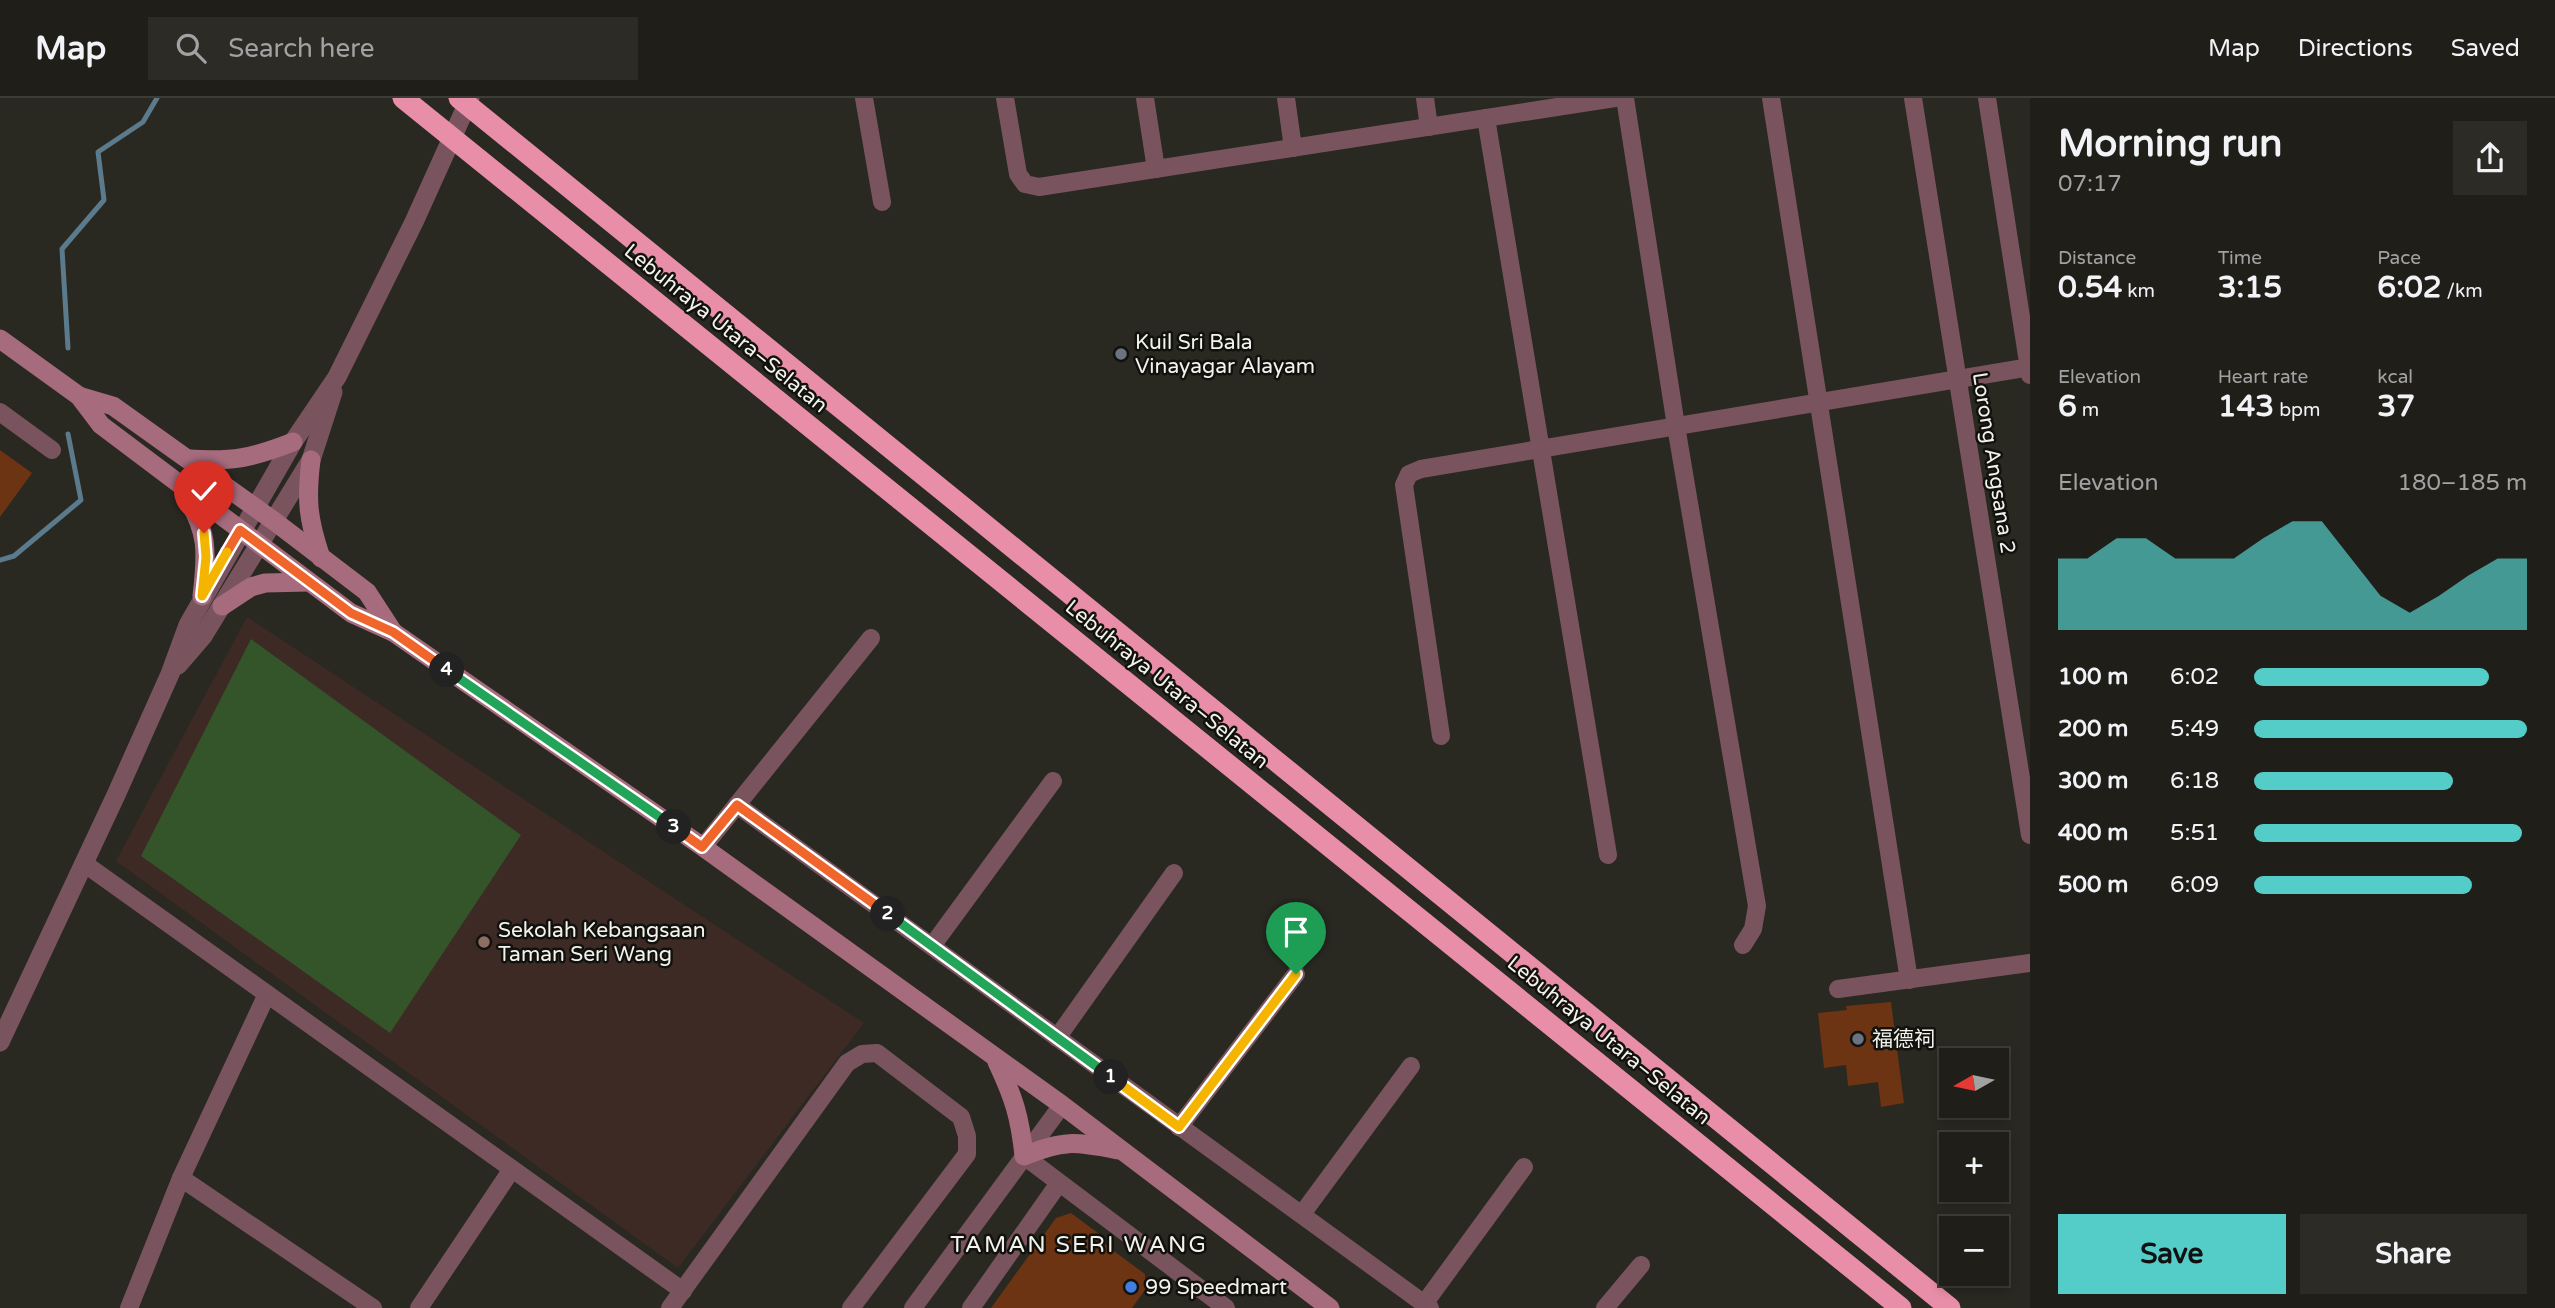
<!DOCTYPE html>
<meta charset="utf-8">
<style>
:root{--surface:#1f1e19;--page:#2c2b26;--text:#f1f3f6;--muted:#a1a2a2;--line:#3c3c38;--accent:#54cdc8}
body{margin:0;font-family:"Varela Round","Noto Sans SC",sans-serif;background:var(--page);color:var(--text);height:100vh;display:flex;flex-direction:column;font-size:26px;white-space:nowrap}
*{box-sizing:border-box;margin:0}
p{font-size:23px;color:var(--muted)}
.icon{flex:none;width:38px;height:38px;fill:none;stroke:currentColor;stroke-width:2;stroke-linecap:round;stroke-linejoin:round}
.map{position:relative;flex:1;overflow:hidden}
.sheet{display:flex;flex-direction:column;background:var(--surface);width:525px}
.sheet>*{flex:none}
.needle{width:46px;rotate:261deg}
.fabs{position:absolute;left:1939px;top:950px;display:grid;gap:14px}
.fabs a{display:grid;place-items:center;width:70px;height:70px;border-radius:0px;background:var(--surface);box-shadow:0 4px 10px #0003,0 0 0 2px var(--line);font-size:35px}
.pin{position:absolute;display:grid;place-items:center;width:60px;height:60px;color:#fff;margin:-72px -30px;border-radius:50% 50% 50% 0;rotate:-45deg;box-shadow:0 0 7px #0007}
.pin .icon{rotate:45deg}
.km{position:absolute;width:35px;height:35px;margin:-18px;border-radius:50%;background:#222;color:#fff;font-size:19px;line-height:35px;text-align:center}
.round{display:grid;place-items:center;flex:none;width:74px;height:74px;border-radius:0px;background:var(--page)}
.summary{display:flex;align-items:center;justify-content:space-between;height:119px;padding:0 28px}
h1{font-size:38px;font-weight:700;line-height:52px}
.stats{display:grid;grid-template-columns:repeat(3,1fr);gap:10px;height:119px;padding:7px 28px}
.stats div{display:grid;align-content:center}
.stats b{font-size:30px;font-weight:700}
.stats small{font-size:19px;font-weight:400}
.stats p{font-size:19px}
.chart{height:196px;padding:14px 28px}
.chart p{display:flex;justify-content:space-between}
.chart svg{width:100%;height:126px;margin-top:7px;fill:var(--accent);opacity:.7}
.cta{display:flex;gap:14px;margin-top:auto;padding:14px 28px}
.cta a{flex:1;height:80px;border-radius:0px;background:var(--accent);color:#111;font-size:28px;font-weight:700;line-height:80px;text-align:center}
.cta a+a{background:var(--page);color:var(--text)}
ul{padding:0 28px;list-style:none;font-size:23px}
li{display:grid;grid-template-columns:112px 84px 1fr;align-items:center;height:52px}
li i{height:18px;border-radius:9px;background:var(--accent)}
header{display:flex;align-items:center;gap:42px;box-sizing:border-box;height:98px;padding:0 35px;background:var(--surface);border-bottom:2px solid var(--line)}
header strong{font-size:33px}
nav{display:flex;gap:38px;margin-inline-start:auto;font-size:24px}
.search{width:490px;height:63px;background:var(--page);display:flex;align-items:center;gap:18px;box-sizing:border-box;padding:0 24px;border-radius:0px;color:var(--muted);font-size:26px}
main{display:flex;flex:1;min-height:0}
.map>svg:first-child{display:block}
.education{fill:#3d2a25}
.green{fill:#345429}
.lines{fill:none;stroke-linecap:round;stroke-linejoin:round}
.stream{stroke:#5b7a8c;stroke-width:5}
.building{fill:#6c3412}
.minor{stroke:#79545e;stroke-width:18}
.tertiary{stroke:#79545e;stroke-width:19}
.secondary{stroke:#a66b7d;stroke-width:19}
.motorway{stroke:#e88ea9;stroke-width:21}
.split-1-casing{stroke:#fff;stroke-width:14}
.split-2-casing{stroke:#fff;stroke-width:14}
.split-3-casing{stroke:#fff;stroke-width:14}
.split-4-casing{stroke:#fff;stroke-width:14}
.split-5-casing{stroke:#fff;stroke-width:14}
.split-6-casing{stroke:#fff;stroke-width:14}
.split-1{stroke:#f5b400;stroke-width:9}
.split-2{stroke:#22a559;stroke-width:9}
.split-3{stroke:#f0652b;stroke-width:9}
.split-4{stroke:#22a559;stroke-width:9}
.split-5{stroke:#f0652b;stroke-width:9}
.split-6{stroke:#f5b400;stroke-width:9}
.worship-dot{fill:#6b7280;stroke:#11110d;stroke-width:2.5}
.education-dot{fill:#8d6e63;stroke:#11110d;stroke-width:2.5}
.shop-dot{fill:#3f7fe0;stroke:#11110d;stroke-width:2.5}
.labels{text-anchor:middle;stroke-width:5;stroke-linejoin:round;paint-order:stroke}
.street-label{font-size:21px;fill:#f3f2ed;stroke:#11110d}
.poi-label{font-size:21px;fill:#f3f2ed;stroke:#11110d;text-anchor:start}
.neighbourhood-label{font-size:23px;letter-spacing:2px;fill:#f3f2ed;stroke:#11110d}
</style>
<header>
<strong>Map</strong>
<div class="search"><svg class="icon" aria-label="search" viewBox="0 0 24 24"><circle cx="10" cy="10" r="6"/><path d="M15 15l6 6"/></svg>Search here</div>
<nav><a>Map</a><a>Directions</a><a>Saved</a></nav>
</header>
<main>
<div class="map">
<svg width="2030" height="1210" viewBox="0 0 2030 1210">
<rect width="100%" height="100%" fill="#292821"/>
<polygon class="education" points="247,519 864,925 678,1170 116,763"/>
<polygon class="green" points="251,541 521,737 390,935 141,758"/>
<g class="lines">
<g class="stream">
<polyline points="68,250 62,151 104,102 98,54 143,24 157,0"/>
<polyline points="0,462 14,458 81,402 68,336"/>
</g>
</g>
<g class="building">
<polygon points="0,352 32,375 0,419"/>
<polygon points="1891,904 1904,1005 1881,1009 1878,984 1848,988 1846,967 1824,970 1818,915 1847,912 1846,908"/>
<polygon points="1071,1115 1102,1138 1099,1142 1145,1176 1145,1192 1132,1210 991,1210 1056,1120"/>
</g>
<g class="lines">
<g class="minor">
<polyline points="864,0 882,104"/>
<polyline points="1005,0 1018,76 1025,86 1039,89 1615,0"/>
<polyline points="1145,0 1156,71"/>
<polyline points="1286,0 1293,50"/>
<polyline points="1425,0 1429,29"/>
<polyline points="1625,0 1676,328 1757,808 1753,831 1743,847"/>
<polyline points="1771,0 1909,882"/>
<polyline points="1913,0 2030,737"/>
<polyline points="1987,0 2030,277"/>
<polyline points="1486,20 1608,757"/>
<polyline points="0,314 52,352"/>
<polyline points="1441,638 1404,387 1409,376 1421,371 2030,269"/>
<polyline points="737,707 1430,1210"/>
<polyline points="703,749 871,540"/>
<polyline points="85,766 683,1193"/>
<polyline points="932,848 1053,683"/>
<polyline points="1838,891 2030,865"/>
<polyline points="1057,940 1174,775"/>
<polyline points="1179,1029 1296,876"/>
<polyline points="1024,1058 1226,1210"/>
<polyline points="181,1080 373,1210"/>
<polyline points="1302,1116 1411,968"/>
<polyline points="1424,1206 1524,1069"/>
<polyline points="129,1210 181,1080 267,896"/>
<polyline points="419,1210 512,1071"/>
<polyline points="670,1210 847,965 862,956 877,955 961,1019 967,1038 967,1056 851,1210"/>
<polyline points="913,1210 1062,1007"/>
<polyline points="971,1210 1059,1085"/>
<polyline points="1605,1210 1641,1167"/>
</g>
<g class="tertiary">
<polyline points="178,567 203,538 311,362 333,294"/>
<polyline points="0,944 116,697 170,576 188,527 293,344 337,279 414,124 470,0"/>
</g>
<g class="secondary">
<polyline points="0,241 79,298 101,327 351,515 393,534 703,749 1062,1007 1330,1210"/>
<polyline points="79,298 113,308 274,423 367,494 393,534"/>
<path d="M189 361C233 364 252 360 293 344"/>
<path d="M311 362C306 403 308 421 321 460"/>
<path d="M184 396C209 433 207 455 202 498"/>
<polyline points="222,508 251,489 265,485 309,484"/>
<path d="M997 964C1014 1000 1020 1019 1024 1058 1064 1041 1076 1044 1119 1052"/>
</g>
<g class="motorway">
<polyline points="403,0 1901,1210"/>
<polyline points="459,0 1950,1210"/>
</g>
</g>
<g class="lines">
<g class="split-1-casing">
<polyline id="split-1" points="1111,979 1179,1029 1296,876"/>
</g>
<g class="split-2-casing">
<polyline id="split-2" points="888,816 1111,979"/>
</g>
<g class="split-3-casing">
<polyline id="split-3" points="674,729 702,749 737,707 888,816"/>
</g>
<g class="split-4-casing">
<polyline id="split-4" points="447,572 674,729"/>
</g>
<g class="split-5-casing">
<polyline id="split-5" points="227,454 240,432 351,515 393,534 447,572"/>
</g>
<g class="split-6-casing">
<polyline id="split-6" points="204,435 206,459 202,498 227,454"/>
</g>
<use href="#split-1" class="split-1"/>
<use href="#split-2" class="split-2"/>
<use href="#split-3" class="split-3"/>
<use href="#split-4" class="split-4"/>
<use href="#split-5" class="split-5"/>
<use href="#split-6" class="split-6"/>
</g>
<g class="worship-dot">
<circle cx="1121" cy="256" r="7"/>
<circle cx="1858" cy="941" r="7"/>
</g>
<circle class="education-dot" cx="484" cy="844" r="7"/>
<circle class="shop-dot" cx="1131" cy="1189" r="7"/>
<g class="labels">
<g class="street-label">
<text transform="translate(726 230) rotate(39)" y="7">Lebuhraya Utara–Selatan</text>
<text transform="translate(1994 365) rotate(81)" y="7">Lorong Angsana 2</text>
<text transform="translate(1167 586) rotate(39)" y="7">Lebuhraya Utara–Selatan</text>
<text transform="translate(1609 942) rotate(39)" y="7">Lebuhraya Utara–Selatan</text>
</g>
<g class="poi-label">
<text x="1135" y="251">Kuil Sri Bala<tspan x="1135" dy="24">Vinayagar Alayam</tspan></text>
<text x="498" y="839">Sekolah Kebangsaan<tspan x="498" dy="24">Taman Seri Wang</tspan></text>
<text x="1872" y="948">福德祠</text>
<text x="1145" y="1196">99 Speedmart</text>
</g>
<g class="neighbourhood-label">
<text x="1079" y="1154">TAMAN SERI WANG</text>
</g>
</g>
</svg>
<div class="fabs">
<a><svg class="needle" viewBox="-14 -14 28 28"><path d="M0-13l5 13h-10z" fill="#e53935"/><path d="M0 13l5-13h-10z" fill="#a1a2a2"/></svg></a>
<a>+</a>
<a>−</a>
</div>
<div class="pin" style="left:1296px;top:876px;background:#1e9e55"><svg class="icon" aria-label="arrive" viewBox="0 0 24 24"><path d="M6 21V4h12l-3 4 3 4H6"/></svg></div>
<div class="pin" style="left:204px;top:435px;background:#d93025"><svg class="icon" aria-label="check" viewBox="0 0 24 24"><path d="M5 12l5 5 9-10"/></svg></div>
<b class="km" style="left:1111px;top:979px">1</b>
<b class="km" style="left:888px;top:816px">2</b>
<b class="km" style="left:674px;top:729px">3</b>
<b class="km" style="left:447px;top:572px">4</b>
</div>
<section class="sheet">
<div class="summary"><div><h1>Morning run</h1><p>07:17</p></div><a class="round"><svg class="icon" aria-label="share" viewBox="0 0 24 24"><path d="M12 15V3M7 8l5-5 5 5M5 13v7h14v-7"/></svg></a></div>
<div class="stats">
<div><p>Distance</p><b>0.54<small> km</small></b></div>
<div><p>Time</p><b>3:15</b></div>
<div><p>Pace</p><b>6:02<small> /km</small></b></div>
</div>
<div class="stats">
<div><p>Elevation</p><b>6<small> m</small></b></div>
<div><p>Heart rate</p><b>143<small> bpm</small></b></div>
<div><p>kcal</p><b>37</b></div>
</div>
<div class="chart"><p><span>Elevation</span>180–185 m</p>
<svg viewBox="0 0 160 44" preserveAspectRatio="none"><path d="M0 44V19L10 19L20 12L30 12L40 19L50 19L60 19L70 12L80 6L90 6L100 19L110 32L120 38L130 32L140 25L150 19L160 19V44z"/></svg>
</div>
<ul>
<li><b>100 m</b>6:02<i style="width:86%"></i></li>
<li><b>200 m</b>5:49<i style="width:100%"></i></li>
<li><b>300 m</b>6:18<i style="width:73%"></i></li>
<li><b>400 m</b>5:51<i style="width:98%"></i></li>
<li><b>500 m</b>6:09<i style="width:80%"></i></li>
</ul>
<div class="cta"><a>Save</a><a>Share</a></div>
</section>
</main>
